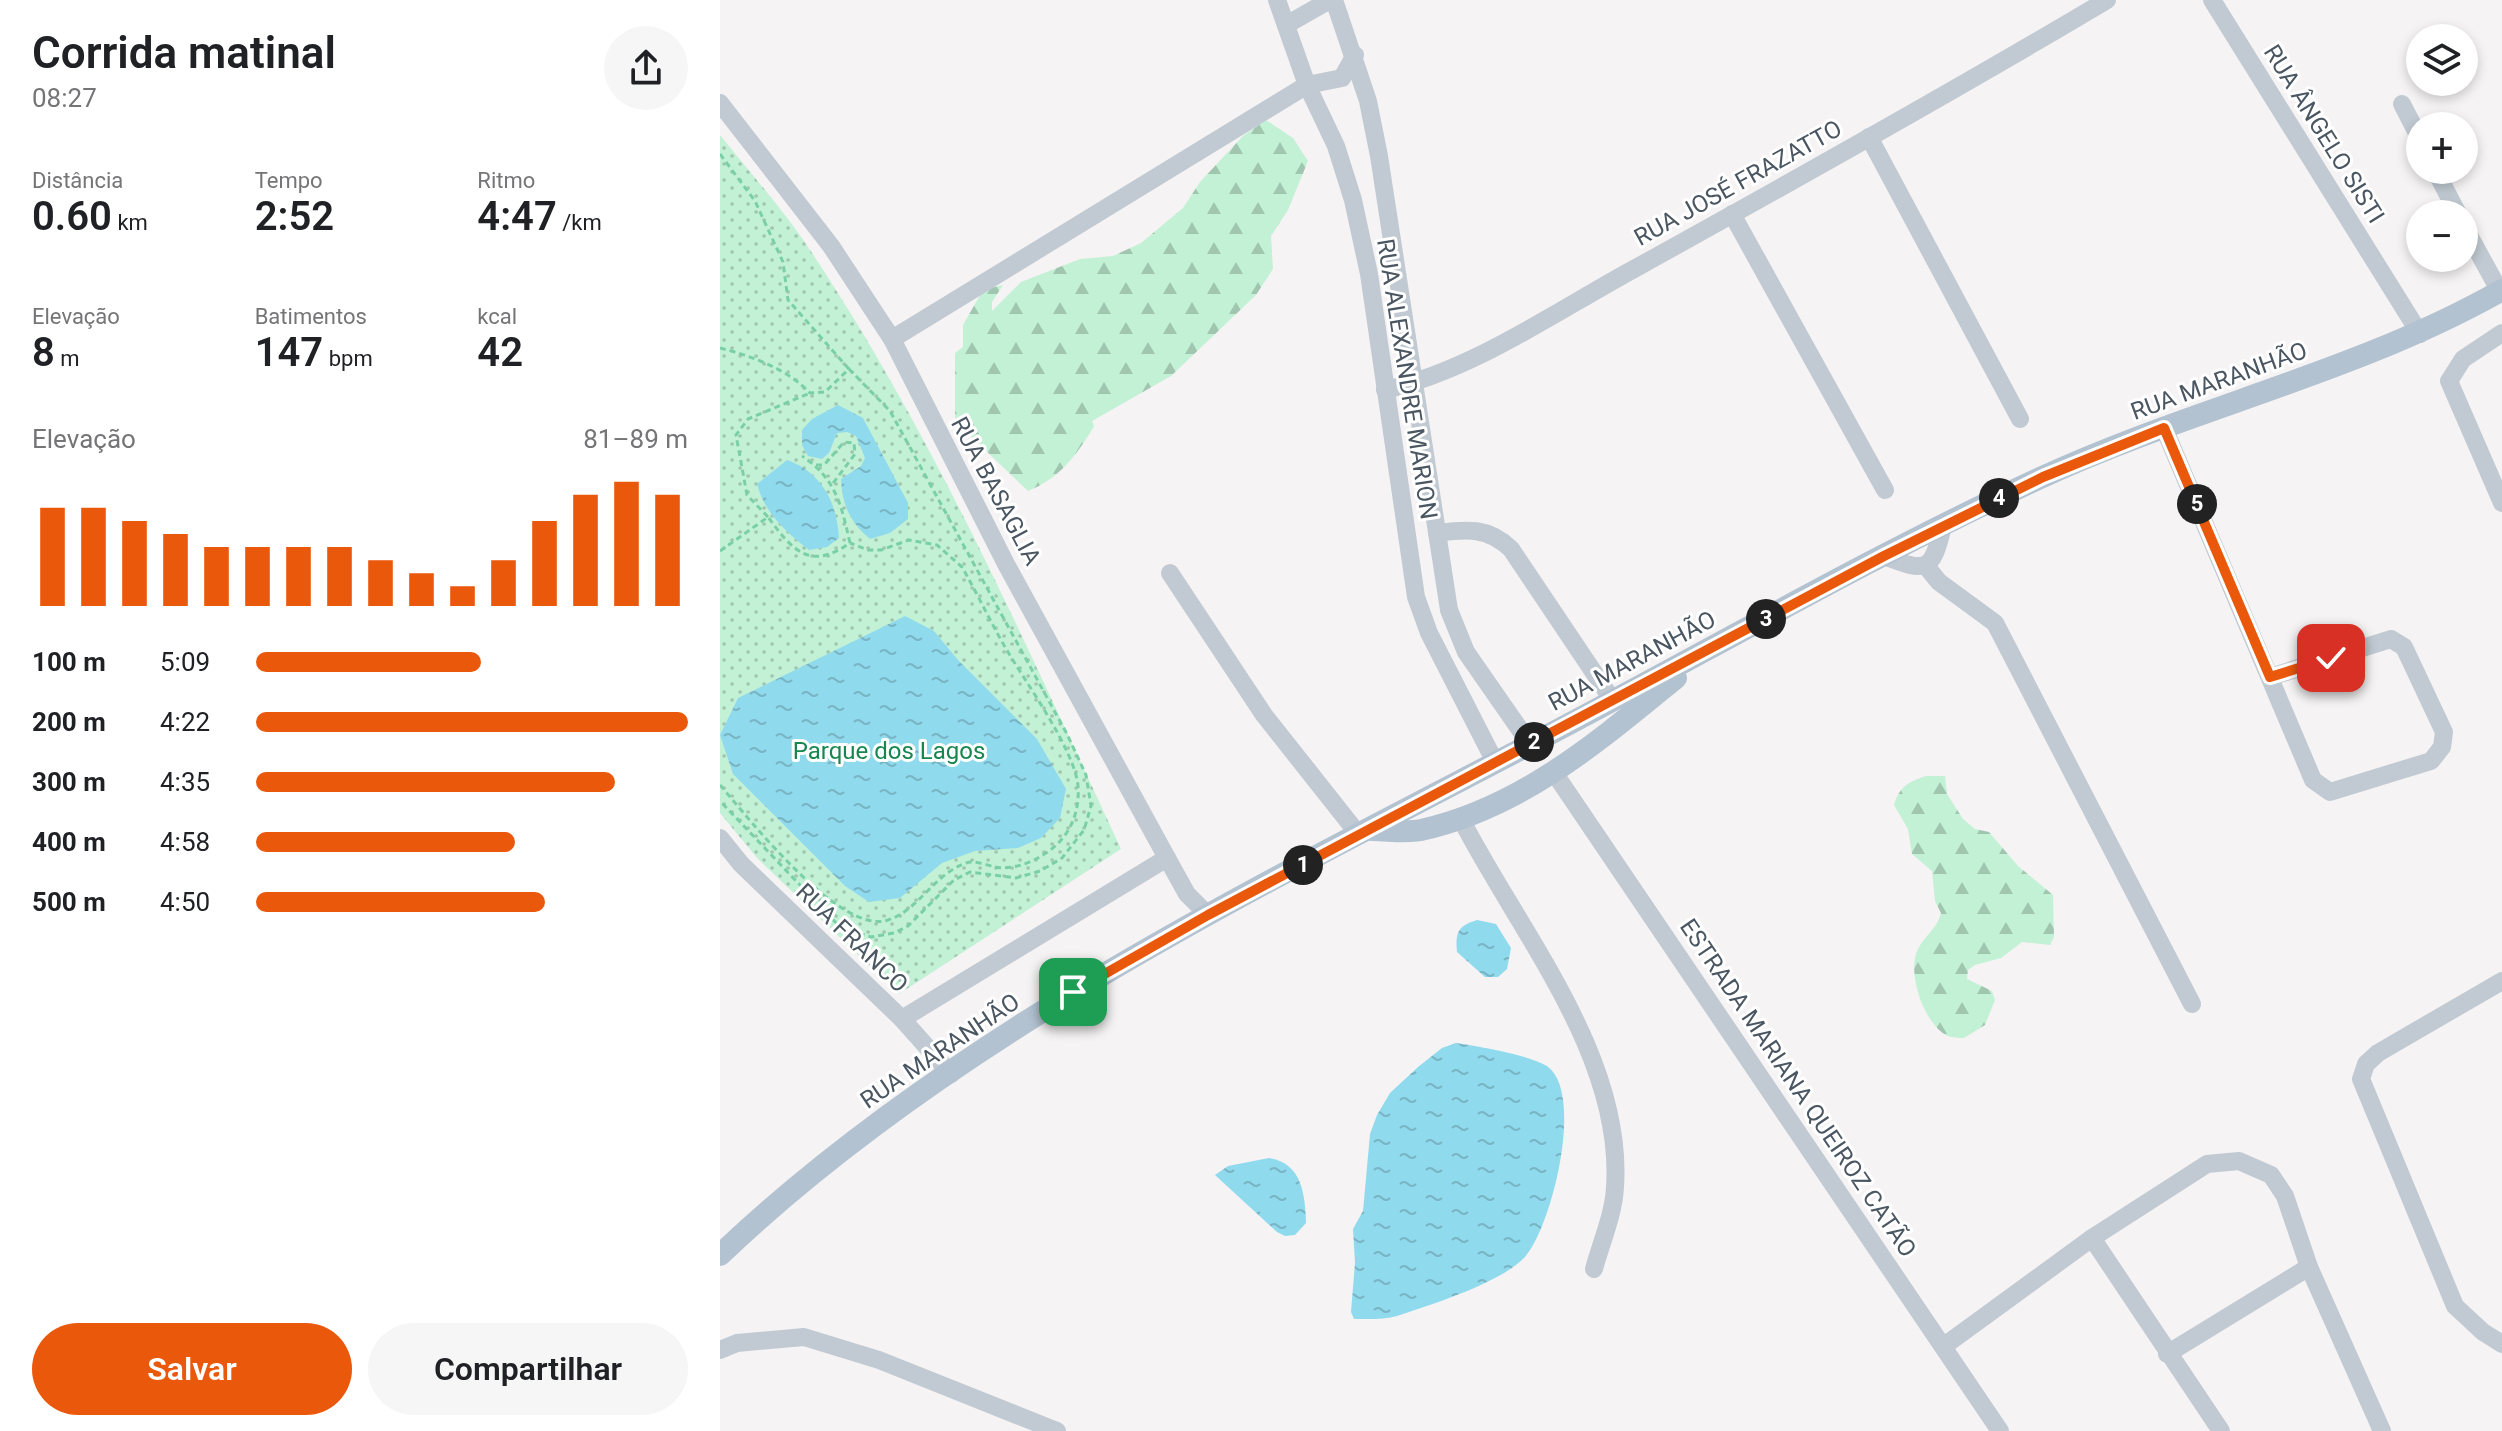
<!DOCTYPE html>
<html lang="pt">
<meta charset="utf-8">
<style>
:root{--surface:#fff;--page:#f6f6f6;--text:#202124;--muted:#757577;--accent:#ea580c}
body{margin:0;font-family:Roboto,sans-serif;background:var(--page);color:var(--text);height:100vh;display:flex;flex-direction:column;font-size:30px;white-space:nowrap}
*{box-sizing:border-box;margin:0}
p{font-size:26px;color:var(--muted)}
.icon{flex:none;width:44px;height:44px;fill:none;stroke:currentColor;stroke-width:2;stroke-linecap:round;stroke-linejoin:round}
.map{position:relative;flex:1;overflow:hidden}
.panel{display:flex;flex-direction:column;background:var(--surface);width:720px}
.panel>*{flex:none}
.tools{position:absolute;left:1686px;top:24px;display:grid;gap:16px}
.tools a{display:grid;place-items:center;width:72px;height:72px;border-radius:50%;background:var(--surface);box-shadow:0 4px 12px #0003;font-size:40px}
.pin{position:absolute;display:grid;place-items:center;width:68px;height:68px;color:#fff;margin:-34px;border-radius:16px;box-shadow:0 4px 12px #0006}
.km{position:absolute;width:40px;height:40px;margin:-20px;border-radius:50%;background:#222;color:#fff;font-size:22px;line-height:40px;text-align:center}
.round{display:grid;place-items:center;flex:none;width:84px;height:84px;border-radius:42px;background:var(--page)}
.head{display:flex;align-items:center;justify-content:space-between;height:136px;padding:0 32px}
h1{font-size:44px;font-weight:600;line-height:60px}
.stats{display:grid;grid-template-columns:repeat(3,1fr);gap:12px;height:136px;padding:8px 32px}
.stats div{display:grid;align-content:center}
.stats b{font-size:40px;font-weight:600}
.stats small{font-size:22px;font-weight:400}
.stats p{font-size:22px}
.chart{height:224px;padding:16px 32px}
.chart p{display:flex;justify-content:space-between}
.chart svg{width:100%;height:144px;margin-top:8px;stroke:var(--accent);stroke-width:6}
.primary-button{display:flex;gap:16px;margin-top:auto;padding:16px 32px}
.primary-button a{flex:1;height:92px;border-radius:48px;background:var(--accent);color:#fff;font-size:32px;font-weight:600;line-height:92px;text-align:center}
.primary-button a+a{background:var(--page);color:var(--text)}
ul{padding:0 32px;list-style:none;font-size:26px}
li{display:grid;grid-template-columns:128px 96px 1fr;align-items:center;height:60px}
li i{height:20px;border-radius:10px;background:var(--accent)}
main{display:flex;flex:1;min-height:0}
.map>svg:first-child{display:block}
.forest{fill:url(#forest-firs)}
.park{fill:url(#park-dots)}
.water{fill:url(#water-ripples)}
.lines{fill:none;stroke-linecap:round;stroke-linejoin:round}
.path{stroke:#7ad0a6;stroke-width:3;stroke-dasharray:6 4;stroke-linecap:butt}
.minor{stroke:#c1cad2;stroke-width:18}
.major{stroke:#b3c2d1;stroke-width:22}
.route-casing{stroke:#fff;stroke-width:16}
.route{stroke:#ea580c;stroke-width:10}
.labels{text-anchor:middle;stroke-width:6;stroke-linejoin:round;paint-order:stroke}
.street-label{font-size:24px;fill:#4a5661;stroke:#fff}
.park-label{font-size:24px;fill:#17864f;stroke:#fff}
</style>
<main>
<section class="panel">
<div class="head"><div><h1>Corrida matinal</h1><p>08:27</p></div><a class="round"><svg class="icon" aria-label="share" viewBox="0 0 24 24"><path d="M12 15V3M7 8l5-5 5 5M5 13v7h14v-7"/></svg></a></div>
<div class="stats">
<div><p>Distância</p><b>0.60<small> km</small></b></div>
<div><p>Tempo</p><b>2:52</b></div>
<div><p>Ritmo</p><b>4:47<small> /km</small></b></div>
</div>
<div class="stats">
<div><p>Elevação</p><b>8<small> m</small></b></div>
<div><p>Batimentos</p><b>147<small> bpm</small></b></div>
<div><p>kcal</p><b>42</b></div>
</div>
<div class="chart"><p><span>Elevação</span>81–89 m</p>
<svg viewBox="0 0 160 44" preserveAspectRatio="none"><path d="M5 44V14M15 44V14M25 44V18M35 44V22M45 44V26M55 44V26M65 44V26M75 44V26M85 44V30M95 44V34M105 44V38M115 44V30M125 44V18M135 44V10M145 44V6M155 44V10"/></svg>
</div>
<ul>
<li><b>100 m</b>5:09<i style="width:52%"></i></li>
<li><b>200 m</b>4:22<i style="width:100%"></i></li>
<li><b>300 m</b>4:35<i style="width:83%"></i></li>
<li><b>400 m</b>4:58<i style="width:60%"></i></li>
<li><b>500 m</b>4:50<i style="width:67%"></i></li>
</ul>
<div class="primary-button"><a>Salvar</a><a>Compartilhar</a></div>
</section>
<div class="map">
<svg width="1782" height="1431" viewBox="0 0 1782 1431">
<defs>
<pattern id="forest-firs" width="22" height="20" patternUnits="userSpaceOnUse" patternTransform="scale(2)"><rect width="22" height="20" fill="#c3f1d5"/><path d="M5 1l3.5 6h-7zM16 11l3.5 6h-7z" fill="#a0c6b0"/></pattern>
<pattern id="park-dots" width="8" height="8" patternUnits="userSpaceOnUse" patternTransform="scale(2)"><rect width="8" height="8" fill="#c3f1d5"/><path d="M2 2h.1M6 6h.1" fill="none" stroke="#a0c6b0" stroke-width="1.8" stroke-linecap="round"/></pattern>
<pattern id="water-ripples" width="26" height="14" patternUnits="userSpaceOnUse" patternTransform="scale(2)"><rect width="26" height="14" fill="#90daee"/><path d="M2 4q2-2 4 0t4 0M15 11q2-2 4 0t4 0" fill="none" stroke="#78b4c4"/></pattern>
</defs>
<rect width="100%" height="100%" fill="#f5f3f3"/>
<g class="forest">
<path d="M546 120 573 138 588 161 568 210 551 236 553 269 536 295 451 376 372 421 374 426C357 455 339 479 308 491L235 421V353L243 347V325L263 290 283 285 272 302V311L301 282 360 259 393 256 421 243 463 208 480 182 523 136Z"/>
<path d="M1206 776H1225L1227 794 1243 819 1255 829 1269 832 1298 866 1333 895 1334 937 1330 945 1302 942 1281 958 1255 965 1248 970 1247 979 1272 991 1275 1000 1265 1025 1244 1038C1239 1038 1231 1038 1226 1035 1204 1023 1186 972 1198 949 1205 935 1217 929 1221 913L1215 901 1212 871 1192 854 1188 829 1174 805C1180 786 1188 782 1206 776Z"/>
</g>
<path class="park" d="M0 135C32 175 68 215 96 259 218 444 308 649 401 849L179 994 37 858 0 813Z"/>
<g class="water">
<path d="M118 405 143 418 188 503V519L170 533 150 539C130 522 122 505 121 479L141 466 145 458 136 436 127 432 117 433 109 453 102 459 88 456 82 445V430L92 419Z"/>
<path d="M67 460C101 472 117 502 119 538L107 547 89 550C66 532 45 514 37 484Z"/>
<polygon points="185,616 214,631 238,660 317,739 346,789 340,818 321,838 298,848 255,851 222,863 180,898 149,902 125,886 13,774 0,735 18,698"/>
<path d="M757 920 776 924 791 948 787 969 778 977H765L737 952C735 932 738 926 757 920Z"/>
<path d="M736 1043C757 1046 808 1055 825 1065 867 1088 831 1231 804 1258 780 1283 710 1305 677 1316 664 1320 647 1319 634 1319L631 1312 635 1263 633 1229 643 1211 650 1134 657 1115 670 1093 698 1067 722 1048Z"/>
<path d="M549 1158C582 1163 585 1194 586 1223L575 1235 565 1236 557 1232 495 1175 508 1166Z"/>
</g>
<g class="lines">
<g class="path">
<polyline points="0,154 35,201 63,262 68,300 129,369"/>
<path d="M0 348C32 356 67 369 90 393L105 392 129 369 170 411 347 734 366 775 371 806 364 830 342 858 320 871 296 878 250 872 234 880 188 926 174 933 151 937 119 926 0 801"/>
<polyline points="96,465 104,465 124,442 134,443 135,454 111,486"/>
<polyline points="48,517 27,495 16,435 28,419 90,393"/>
<path d="M0 551 48 517C73 551 90 571 130 543 121 504 116 479 82 456"/>
<path d="M0 785C30 820 121 936 168 920 199 910 214 874 246 863 255 860 266 865 275 867 293 870 311 863 326 853 349 838 360 814 358 786 355 750 304 680 285 647 270 621 257 593 242 567L217 545 189 540 161 550H148L130 543"/>
</g>
<g class="minor">
<polyline points="557,0 587,85 616,146 633,200 649,274 696,597 709,633 775,762"/>
<polyline points="614,0 648,101 659,156 729,610 746,652 810,744"/>
<polyline points="1492,0 1700,334"/>
<polyline points="566,25 610,0"/>
<polyline points="0,103 111,246 172,339 286,564 447,858 467,894 488,915"/>
<polyline points="1682,104 1700,139"/>
<polyline points="1149,137 1300,419"/>
<polyline points="1715,170 1738,214"/>
<polyline points="1012,214 1165,490"/>
<polyline points="1744,226 1780,292"/>
<polyline points="1782,333 1743,359 1729,381 1782,503"/>
<polyline points="172,339 587,85 622,78 635,55"/>
<path d="M665 390C753 370 835 312 914 269 1073 181 1231 93 1387 0"/>
<polyline points="1444,428 1593,780 1610,792 1711,761 1722,747 1724,732 1684,647 1671,639 1550,677"/>
<path d="M717 533C747 529 768 527 791 549L893 701"/>
<path d="M1164 556C1207 573 1212 572 1223 526"/>
<polyline points="1206,566 1219,582 1275,623 1472,1004"/>
<polyline points="450,573 544,715 639,835"/>
<polyline points="835,774 1280,1431"/>
<path d="M740 817C797 929 904 1055 895 1187 894 1213 881 1243 874 1269"/>
<polyline points="0,838 21,864 182,1019 231,1074"/>
<polyline points="1782,981 1658,1053 1646,1064 1641,1079 1735,1306 1763,1332 1782,1344"/>
<polyline points="182,1019 447,858"/>
<polyline points="1372,1238 1501,1431"/>
<polyline points="1224,1346 1372,1238 1487,1164 1519,1161 1551,1175 1565,1196 1589,1267 1662,1431"/>
<polyline points="0,1350 17,1343 84,1337 159,1360 337,1431"/>
<polyline points="1447,1354 1589,1267"/>
</g>
<g class="major">
<path d="M652 830C668 830 686 833 701 830 801 808 879 741 956 678"/>
<path d="M0 1255C226 1039 535 888 811 744 980 656 1145 559 1318 479 1470 408 1636 373 1782 290"/>
</g>
</g>
<g class="lines">
<g class="route-casing">
<polyline id="route" points="353,992 488,915 1164,556 1323,477 1444,428 1550,677 1611,658"/>
</g>
<use href="#route" class="route"/>
</g>
<g class="labels">
<g class="street-label">
<text transform="translate(1604 134) rotate(58)" y="8">RUA ÂNGELO SISTI</text>
<text transform="translate(1018 183) rotate(-29)" y="8">RUA JOSÉ FRAZATTO</text>
<text transform="translate(687 379) rotate(81)" y="8">RUA ALEXANDRE MARION</text>
<text transform="translate(1499 381) rotate(-20)" y="8">RUA MARANHÃO</text>
<text transform="translate(276 491) rotate(62)" y="8">RUA BASAGLIA</text>
<text transform="translate(912 661) rotate(-28)" y="8">RUA MARANHÃO</text>
<text transform="translate(132 938) rotate(44)" y="8">RUA FRANCO</text>
<text transform="translate(220 1051) rotate(-34)" y="8">RUA MARANHÃO</text>
<text transform="translate(1078 1088) rotate(56)" y="8">ESTRADA MARIANA QUEIROZ CATÃO</text>
</g>
<g class="park-label">
<text x="169" y="759">Parque dos Lagos</text>
</g>
</g>
</svg>
<div class="tools">
<a><svg class="icon" aria-label="layers" viewBox="0 0 24 24"><path d="M12 4l9 5-9 5-9-5zM3 14l9 5 9-5"/></svg></a>
<a>+</a>
<a>−</a>
</div>
<div class="pin" style="left:353px;top:992px;background:#1e9e55"><svg class="icon" aria-label="arrive" viewBox="0 0 24 24"><path d="M6 21V4h12l-3 4 3 4H6"/></svg></div>
<div class="pin" style="left:1611px;top:658px;background:#d93025"><svg class="icon" aria-label="check" viewBox="0 0 24 24"><path d="M5 12l5 5 9-10"/></svg></div>
<b class="km" style="left:583px;top:865px">1</b>
<b class="km" style="left:814px;top:742px">2</b>
<b class="km" style="left:1046px;top:619px">3</b>
<b class="km" style="left:1279px;top:498px">4</b>
<b class="km" style="left:1477px;top:504px">5</b>
</div>
</main>
